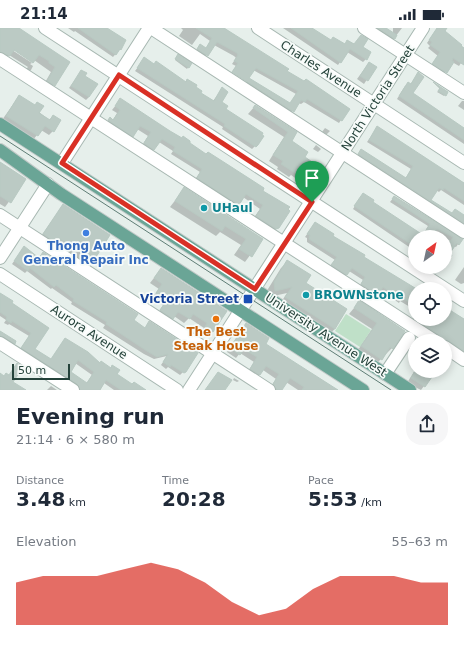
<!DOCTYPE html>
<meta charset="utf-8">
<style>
:root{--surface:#fff;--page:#f6f6f7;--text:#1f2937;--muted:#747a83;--accent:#d93025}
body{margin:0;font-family:"DejaVu Sans",sans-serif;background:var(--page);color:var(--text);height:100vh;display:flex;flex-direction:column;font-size:15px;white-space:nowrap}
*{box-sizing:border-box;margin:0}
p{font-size:13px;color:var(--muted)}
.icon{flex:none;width:22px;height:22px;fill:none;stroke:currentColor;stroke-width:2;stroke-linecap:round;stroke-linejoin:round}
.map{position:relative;height:362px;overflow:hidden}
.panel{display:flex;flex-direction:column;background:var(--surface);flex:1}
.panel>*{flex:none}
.needle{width:26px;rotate:33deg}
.tools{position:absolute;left:408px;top:202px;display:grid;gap:8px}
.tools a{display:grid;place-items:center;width:44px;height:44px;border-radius:50%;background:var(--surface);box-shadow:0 2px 10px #0003;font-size:20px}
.scale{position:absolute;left:12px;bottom:10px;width:58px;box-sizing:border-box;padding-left:4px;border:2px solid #24423a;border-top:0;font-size:11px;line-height:14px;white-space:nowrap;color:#24423a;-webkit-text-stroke:3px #f7fbf9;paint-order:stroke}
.pin{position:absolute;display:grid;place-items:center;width:34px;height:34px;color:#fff;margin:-41px -17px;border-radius:50% 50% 50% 0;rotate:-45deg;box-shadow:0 0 4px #0007}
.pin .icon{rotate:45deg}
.round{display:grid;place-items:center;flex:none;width:42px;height:42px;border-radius:16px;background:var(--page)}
.headline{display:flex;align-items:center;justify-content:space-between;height:68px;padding:0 16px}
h1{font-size:22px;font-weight:600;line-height:30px}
.figures{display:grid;grid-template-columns:repeat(3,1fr);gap:6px;height:68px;padding:4px 16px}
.figures div{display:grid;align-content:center}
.figures b{font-size:20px;font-weight:600}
.figures small{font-size:11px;font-weight:400}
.figures p{font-size:11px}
.chart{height:112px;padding:8px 16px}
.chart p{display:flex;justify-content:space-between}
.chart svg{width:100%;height:72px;margin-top:4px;fill:var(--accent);opacity:.7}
.status{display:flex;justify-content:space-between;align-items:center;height:28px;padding:0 20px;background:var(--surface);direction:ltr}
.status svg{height:11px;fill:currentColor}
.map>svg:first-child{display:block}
.green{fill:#bfe0c8}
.shadow{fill:#0003;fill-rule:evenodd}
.building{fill:#bbcac4;stroke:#b8c9c2;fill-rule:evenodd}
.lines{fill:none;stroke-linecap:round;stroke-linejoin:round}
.minor-casing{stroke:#a8b8b2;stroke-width:14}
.major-casing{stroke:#c2cac8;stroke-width:14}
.minor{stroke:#fff;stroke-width:12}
.major{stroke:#6aa596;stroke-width:12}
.tram{stroke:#5f7d75;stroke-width:1}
.route-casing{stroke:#fff;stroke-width:8}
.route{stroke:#d93025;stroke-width:5}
.culture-dot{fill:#0f9aa8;stroke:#f7fbf9;stroke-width:1.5}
.shop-dot{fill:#3f7fe0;stroke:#f7fbf9;stroke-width:1.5}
.transit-dot{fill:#1a4fb4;stroke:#f7fbf9;stroke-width:1.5}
.food-dot{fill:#e8710a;stroke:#f7fbf9;stroke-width:1.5}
.labels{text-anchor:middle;stroke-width:3.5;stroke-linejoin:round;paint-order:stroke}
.street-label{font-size:12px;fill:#24423a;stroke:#f7fbf9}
.culture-label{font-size:12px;font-weight:bold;fill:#0d838f;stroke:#f7fbf9;text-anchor:start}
.shop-label{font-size:12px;font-weight:bold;fill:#366cbe;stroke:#f7fbf9}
.transit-label{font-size:12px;font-weight:bold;fill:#164399;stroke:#f7fbf9;text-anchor:end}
.food-label{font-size:12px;font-weight:bold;fill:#c56008;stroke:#f7fbf9}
</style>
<div class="status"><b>21:14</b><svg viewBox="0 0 49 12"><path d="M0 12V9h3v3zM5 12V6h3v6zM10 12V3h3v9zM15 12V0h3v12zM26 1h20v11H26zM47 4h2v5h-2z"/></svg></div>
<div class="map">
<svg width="464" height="362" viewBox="0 0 464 362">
<rect width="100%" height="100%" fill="#e6efeb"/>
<polygon class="green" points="346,286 371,302 360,319 335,303"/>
<g class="shadow">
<polygon points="0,0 16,0 69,34 49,62 43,58 51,44 34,32 10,19 9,20 32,35 30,36 33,38 31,42 30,43 26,41 28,39 9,27 4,33 0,30"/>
<polygon points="68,0 105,0 124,13 120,21 113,29 75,3 74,4"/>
<path d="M181 0H224L286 43 341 92 339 95 304 74 301 76 298 75 290 86 230 47 231 45 247 55V53L233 43 236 38 232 36 236 30 234 28 214 17 204 30 195 24 200 17 206 21 210 13 200 6 192 17 179 8 183 2ZM253 42 296 66 290 76 248 51Z"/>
<polygon points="283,0 313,0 313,2 331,13 345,16 348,13 361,19 366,31 363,34 347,24 338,37"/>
<polygon points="371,0 385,0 393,6 393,0 402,0 392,13"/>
<polygon points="437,0 446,0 444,4 464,20 464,31 461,35 459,38 452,34 443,47 430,39 438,28 428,20 430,18 427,15"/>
<polygon points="177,29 190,36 187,41 175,32"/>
<polygon points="142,34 185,54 187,52 200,65 213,73 222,61 220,75 255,118 252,121 222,101 223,99 135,43"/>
<polygon points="369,35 375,39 364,56 357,51"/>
<polygon points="82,43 89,69 86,72 69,60"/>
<polygon points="416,48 412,65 464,101 464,116 397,71 405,58 410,57"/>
<polygon points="434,55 447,64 444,68 437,64 440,61"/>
<polygon points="19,68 49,92 53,88 53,103 49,107 41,102 33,112 2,92"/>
<polygon points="120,72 262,164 276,201 272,204 253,191 260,181 243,169 235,180 194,153 200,144 171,126 173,123 159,114 150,125 141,119 148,108 137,101 129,111 106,94 110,91 113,92 117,85 112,82"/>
<polygon points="462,73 464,73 464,82 458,78"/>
<polygon points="255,78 296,105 290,113 303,130 314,137 301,154 291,147 289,149 277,141 278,139 269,133 284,109 248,86"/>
<polygon points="325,100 330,103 326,107 322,104"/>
<polygon points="377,100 464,155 464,177 441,162 439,164 436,162 430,172 451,186 464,188 464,200 356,129 359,125 405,151 411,141 367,114"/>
<polygon points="316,117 321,121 318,124 313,121"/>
<polygon points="0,135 25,152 5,179 0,176"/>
<polygon points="184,161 262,211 245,234 234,227 241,217 220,204 216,208 170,179"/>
<polygon points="361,169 422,208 428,198 390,174 394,169 461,212 456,219 454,218 445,236 445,221 450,213 435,203 431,209 415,209 415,223 353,181"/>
<polygon points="63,177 109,207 85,241 39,211"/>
<polygon points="315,195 363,230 415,262 415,282 400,273 399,275 380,262 374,269 359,259 363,252 349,243 344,249 329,240 335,232 307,214 307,210 305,209"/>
<polygon points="22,222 145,301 147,297 183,344 180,347 168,339 166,341 161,337 167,328 154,331 144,326 103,300 105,297 71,276 72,274 52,260 51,261 27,243 25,245 12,236"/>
<polygon points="287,234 305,255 335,301 328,307 280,276 287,265 269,269 268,261 281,240"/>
<polygon points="464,239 464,255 461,256 455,252"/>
<polygon points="161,241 225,283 208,308 201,303 204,300 189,290 184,295 174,288 168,295 157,287 163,277 152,270 159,261 150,255"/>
<path d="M0 266 10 275 48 300 34 321 51 332 65 311 100 336 110 340 113 338 115 347 131 357 144 362H114L104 355 100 362H80L19 323 29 308 9 296 8 297 4 295 6 292 0 288ZM75 335 92 347 86 356 69 344Z"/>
<polygon points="359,274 404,303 392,320 375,337 356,325 372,301 349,286"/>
<polygon points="445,280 464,291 464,325 445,315 445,313 439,313 411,293 415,288 415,291 445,291"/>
<polygon points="246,296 264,316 335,362 298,362 286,354 281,362 272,362 270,360 276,351 263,342 256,351 247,345 254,334 240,325 236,330 227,324"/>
<polygon points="0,304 14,315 11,318 0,311"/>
<polygon points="415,342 435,343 421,362 407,355"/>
<polygon points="234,350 239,353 237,354 233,352"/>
<polygon points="51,358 57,362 47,362"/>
</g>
<g class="building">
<polygon points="0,0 19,0 70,34 55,58 47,53 55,39 49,35 49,33 39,27 33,35 14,22 10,28 0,24"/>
<polygon points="78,0 107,0 126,12 121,22 120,21 116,27"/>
<path d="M196 0H224L289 41 287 43 304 53 306 51 350 81 342 93 307 71 305 74 301 72 294 84 232 44 238 35 234 33 238 27 237 25 217 14 208 28 197 21 200 16 206 20 212 10ZM256 40 298 63 290 75 249 50Z"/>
<polygon points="291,0 312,0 331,12 333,9 345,16 347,12 354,16 361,7 368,11 363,19 371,24 367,32 350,21 341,35"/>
<polygon points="378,0 386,0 397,7 395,11"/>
<polygon points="437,0 447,0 445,3 462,17 461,18 464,20 464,37 453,30 452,33 454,34 447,45 432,36 440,24 430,17 432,14 429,12"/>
<polygon points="178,26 192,35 189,40 175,31"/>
<polygon points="144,29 154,36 156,33 186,54 187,51 197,57 196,59 202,63 201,65 214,73 222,59 228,64 222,74 228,78 226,81 263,105 262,107 264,108 258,117 256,119 224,98 225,96 137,40"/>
<polygon points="369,34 377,39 368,53 360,48"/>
<polygon points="81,42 87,45 85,48 98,56 89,69 71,58"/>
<polygon points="418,44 424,49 413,65 464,100 464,112 399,68 408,54 411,56"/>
<polygon points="433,54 448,64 446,68 438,63 440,60"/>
<polygon points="19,67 35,77 37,74 44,78 39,85 50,92 53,87 61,92 54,104 45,98 38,108 6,88"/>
<polygon points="120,70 170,103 182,110 183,108 190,113 190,115 206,126 208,124 233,140 264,160 263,163 290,179 288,181 290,183 279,200 276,201 256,188 263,177 246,166 239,177 197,150 202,141 173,123 175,119 162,111 154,122 144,115 151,104 140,98 133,109 108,92 110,89 113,92 120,82 115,78"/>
<polygon points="255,77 297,104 292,113 308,124 305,129 315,136 307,149 296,143 295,145 281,136 283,133 273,127 288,104 253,80"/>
<polygon points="377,98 464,155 464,173 444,160 443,162 439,160 431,172 452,185 455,181 464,187 464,195 358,126 361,121 406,150 413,138 369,112"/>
<polygon points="0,134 26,151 11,175 0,168"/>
<polygon points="184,159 263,211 252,229 239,221 246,211 225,198 222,203 175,173"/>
<polygon points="363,165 374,172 373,174 423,207 430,196 392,171 394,168 463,211 459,217 457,215 450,225 452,227 445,238 445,221 453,209 437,201 432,209 415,209 415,219 354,178"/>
<polygon points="63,176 110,207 91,237 79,229 82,225 70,217 58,210 55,214 43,206"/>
<polygon points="315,194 334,206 333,208 365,227 364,229 415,260 415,278 404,271 402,273 383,259 378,267 361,256 365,249 352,240 347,247 331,237 337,229 309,211 310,207 307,206"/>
<polygon points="24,218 39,230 43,224 138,286 134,292 145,300 149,293 198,325 186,344 184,345 171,337 170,339 163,334 168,326 157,329 147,323 106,296 107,294 73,273 74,271 56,257 54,259 30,240 28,243 14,233"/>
<polygon points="287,232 311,247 306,255 347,281 335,301 285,269 292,259 275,263 274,254"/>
<polygon points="161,240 227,283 213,304 205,299 207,295 193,286 190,291 178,284 173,291 160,282 167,272 156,265 162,256 154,250"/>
<path d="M0 265 13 273 12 275 49 300 35 321 51 331 65 310 88 324 100 335 101 333 111 340 112 337 120 342 117 346 132 356 134 354 146 362H121L106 352 100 362H80L77 356 21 320 31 305 12 293 11 295 6 292 7 289 0 284ZM78 332 94 344 87 355 71 344Z"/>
<polygon points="359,272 405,303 393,321 390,319 382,332 361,318 377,295 354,280"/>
<polygon points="445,279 464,291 464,323 449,313 443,312 439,307 415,291 445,291"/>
<polygon points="246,295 269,310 266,316 338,362 302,362 304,359 290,350 282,362 276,361 273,356 279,346 266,338 260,347 250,341 257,329 244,321 240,327 230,320"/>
<polygon points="0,303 16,313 15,316 0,308"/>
<polygon points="17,335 23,339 13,354 26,362 0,362 0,345 4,348 6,345 9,347"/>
<polygon points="415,343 436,343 425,359 411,350"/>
<polygon points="218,344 232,352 225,362 205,362"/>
</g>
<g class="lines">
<g class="minor-casing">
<g id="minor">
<polyline points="45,0 464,273"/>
<polyline points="151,0 464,204"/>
<polyline points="258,0 464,135"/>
<polyline points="364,0 464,65"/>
<polyline points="0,31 435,313"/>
<polyline points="62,135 149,0"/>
<polyline points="0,187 269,362"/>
<polyline points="0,230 48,156"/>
<polyline points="0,246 177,362"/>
<polyline points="0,315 73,362"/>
<polyline points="445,319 464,332"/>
<polyline points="385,346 409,310"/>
<polyline points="189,362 423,0"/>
</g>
</g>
<g class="major-casing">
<g id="major">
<polyline points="0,96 410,362"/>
<polyline points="0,122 61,166 363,362"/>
</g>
</g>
<use href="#minor" class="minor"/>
<use href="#major" class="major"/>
<polyline class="tram" points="0,108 391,362"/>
</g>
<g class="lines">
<g class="route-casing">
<polygon id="route" points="119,47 312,174 255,261 62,135"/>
</g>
<use href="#route" class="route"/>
</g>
<g class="culture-dot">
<circle cx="204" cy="180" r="4"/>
<circle cx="306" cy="267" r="4"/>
</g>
<circle class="shop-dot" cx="86" cy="205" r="4"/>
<rect class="transit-dot" x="243" y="266" width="10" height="10" rx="2"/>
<circle class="food-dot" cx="216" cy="291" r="4"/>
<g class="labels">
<g class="street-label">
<text transform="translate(321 41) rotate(33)" y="4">Charles Avenue</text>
<text transform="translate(378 70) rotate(-57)" y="4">North Victoria Street</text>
<text transform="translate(89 304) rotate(33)" y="4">Aurora Avenue</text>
<text transform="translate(326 307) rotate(33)" y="4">University Avenue West</text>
</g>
<g class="culture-label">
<text x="212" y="184">UHaul</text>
<text x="314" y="271">BROWNstone</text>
</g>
<g class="shop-label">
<text x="86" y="222">Thong Auto<tspan x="86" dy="14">General Repair Inc</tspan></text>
</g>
<g class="transit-label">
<text x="239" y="275">Victoria Street</text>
</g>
<g class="food-label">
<text x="216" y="308">The Best<tspan x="216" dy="14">Steak House</tspan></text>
</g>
</g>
</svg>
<div class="tools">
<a><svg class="needle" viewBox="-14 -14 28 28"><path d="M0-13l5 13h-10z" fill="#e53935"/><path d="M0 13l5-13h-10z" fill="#747a83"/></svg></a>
<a><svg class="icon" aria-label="locate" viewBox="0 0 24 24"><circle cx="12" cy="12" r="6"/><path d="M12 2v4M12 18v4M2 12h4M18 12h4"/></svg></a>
<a><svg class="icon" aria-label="layers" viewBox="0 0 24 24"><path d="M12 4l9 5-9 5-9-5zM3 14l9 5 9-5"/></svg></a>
</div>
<div class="scale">50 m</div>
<div class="pin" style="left:312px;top:174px;background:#1e9e55"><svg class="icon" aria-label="arrive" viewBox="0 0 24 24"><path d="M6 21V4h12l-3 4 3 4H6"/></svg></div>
</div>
<section class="panel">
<div class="headline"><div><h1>Evening run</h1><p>21:14 · 6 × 580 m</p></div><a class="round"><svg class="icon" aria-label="share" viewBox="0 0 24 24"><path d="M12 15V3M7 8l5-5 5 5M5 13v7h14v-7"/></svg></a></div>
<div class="figures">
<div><p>Distance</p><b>3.48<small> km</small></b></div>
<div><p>Time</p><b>20:28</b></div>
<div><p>Pace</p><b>5:53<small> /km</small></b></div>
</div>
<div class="chart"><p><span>Elevation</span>55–63 m</p>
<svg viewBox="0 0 160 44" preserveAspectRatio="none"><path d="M0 44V18L10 14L20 14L30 14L40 10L50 6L60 10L70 18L80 30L90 38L100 34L110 22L120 14L130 14L140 14L150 18L160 18V44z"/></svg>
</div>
</section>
